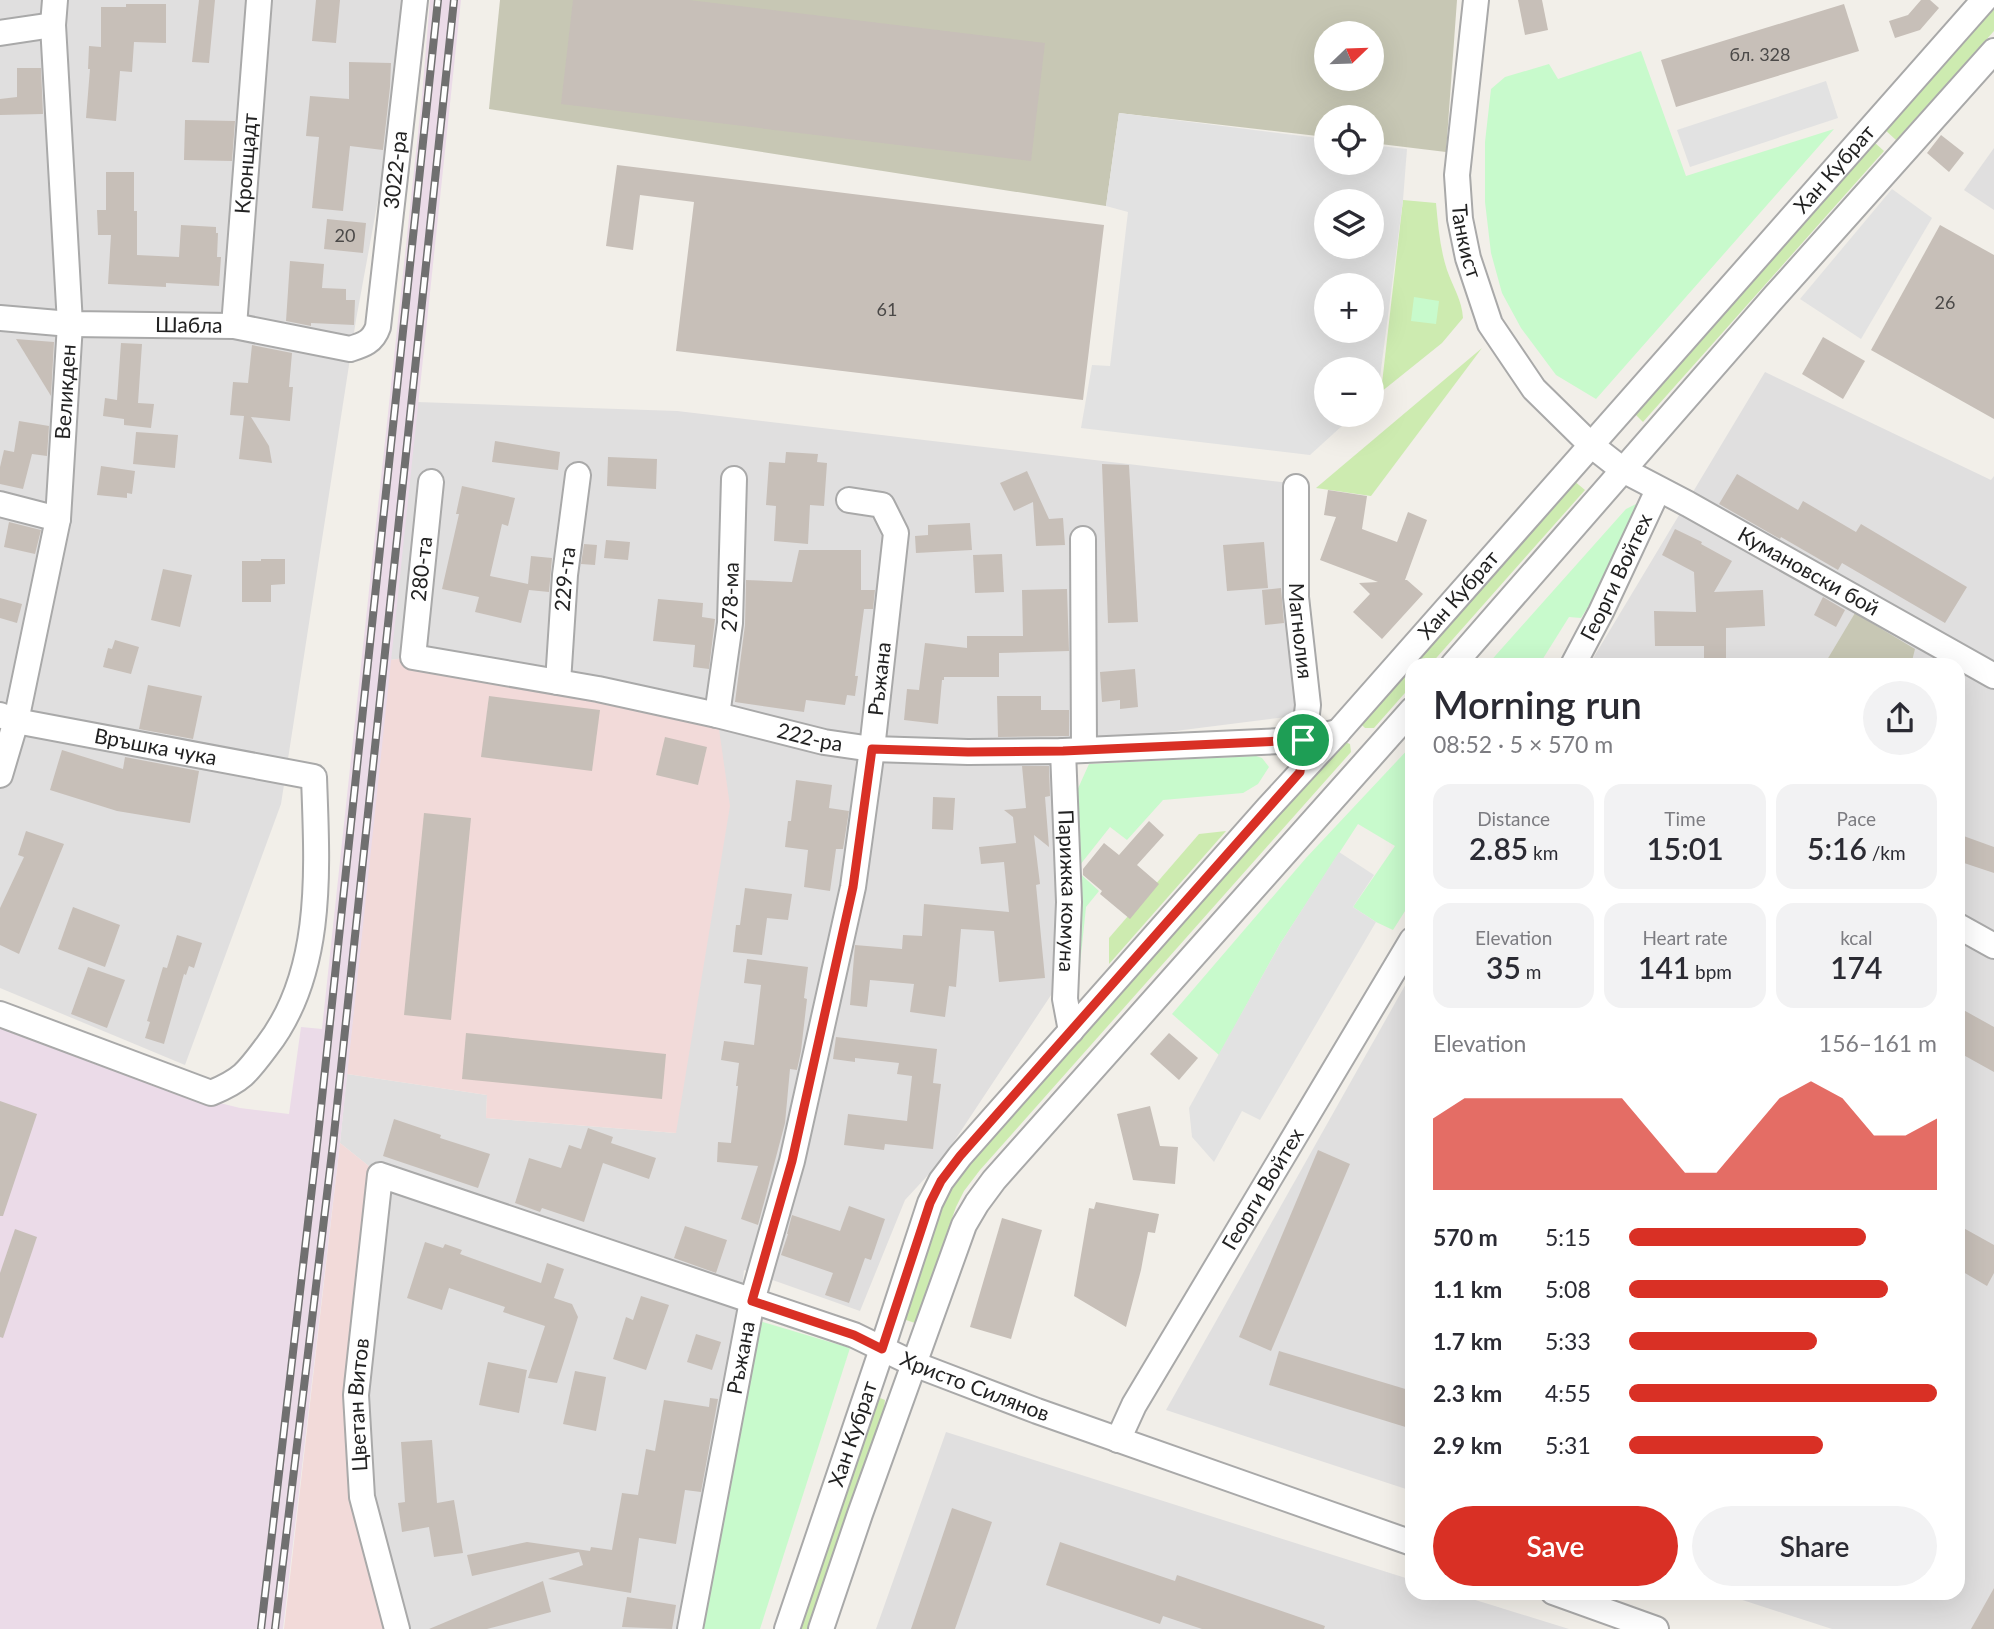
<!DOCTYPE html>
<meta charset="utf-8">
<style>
:root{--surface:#fff;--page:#f2f2f3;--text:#2b2b33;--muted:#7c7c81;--accent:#d93025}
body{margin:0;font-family:Lato,sans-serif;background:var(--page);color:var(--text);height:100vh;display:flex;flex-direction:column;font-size:26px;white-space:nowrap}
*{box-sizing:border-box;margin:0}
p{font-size:23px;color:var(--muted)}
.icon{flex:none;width:38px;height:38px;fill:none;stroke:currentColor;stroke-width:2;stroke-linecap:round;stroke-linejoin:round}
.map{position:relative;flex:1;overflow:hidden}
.side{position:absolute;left:1405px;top:658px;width:560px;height:942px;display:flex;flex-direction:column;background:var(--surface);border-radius:21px;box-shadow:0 7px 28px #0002}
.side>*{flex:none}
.needle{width:46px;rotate:67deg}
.controls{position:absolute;left:1314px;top:21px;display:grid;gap:14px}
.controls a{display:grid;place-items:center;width:70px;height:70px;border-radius:50%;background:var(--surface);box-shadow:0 7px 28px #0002;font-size:35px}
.pin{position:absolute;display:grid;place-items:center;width:60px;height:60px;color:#fff;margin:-30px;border:4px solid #fff;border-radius:50%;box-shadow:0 2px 7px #0007}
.round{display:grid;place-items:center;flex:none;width:74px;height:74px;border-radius:37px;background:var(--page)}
.headline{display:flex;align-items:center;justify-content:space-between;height:119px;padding:0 28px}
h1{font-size:38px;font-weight:600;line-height:52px}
.metrics{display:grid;grid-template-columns:repeat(3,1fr);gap:10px;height:119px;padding:7px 28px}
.metrics div{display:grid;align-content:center;border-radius:18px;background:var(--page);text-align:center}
.metrics b{font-size:30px;font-weight:600}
.metrics small{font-size:19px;font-weight:400}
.metrics p{font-size:19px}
.chart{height:196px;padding:14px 28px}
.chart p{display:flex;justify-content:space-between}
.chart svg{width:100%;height:126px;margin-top:7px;fill:var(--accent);opacity:.7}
.button{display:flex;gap:14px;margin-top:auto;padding:14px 28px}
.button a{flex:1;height:80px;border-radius:42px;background:var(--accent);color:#fff;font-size:28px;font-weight:600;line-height:80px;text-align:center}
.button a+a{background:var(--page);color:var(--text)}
ul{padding:0 28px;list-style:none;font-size:23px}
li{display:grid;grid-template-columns:112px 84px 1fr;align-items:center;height:52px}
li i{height:18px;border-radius:9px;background:var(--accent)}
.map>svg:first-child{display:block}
.residential{fill:#e0dfdf}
.commercial{fill:#f2dad9}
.industrial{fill:#ebdbe8}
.construction{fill:#c7c7b4;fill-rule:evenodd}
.grass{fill:#cdebb0}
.park{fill:#c8facc}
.parking{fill:#e2e2e2;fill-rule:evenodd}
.building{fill:#c7bfb8}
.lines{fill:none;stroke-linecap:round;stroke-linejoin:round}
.minor-casing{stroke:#a9a9a9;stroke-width:28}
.minor{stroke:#fff;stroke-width:24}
.rail-casing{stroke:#707070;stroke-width:8}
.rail{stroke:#fff;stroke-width:5;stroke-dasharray:16;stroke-linecap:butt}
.route-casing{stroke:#fff;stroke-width:14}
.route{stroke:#d93025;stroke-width:9}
.labels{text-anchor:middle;stroke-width:6;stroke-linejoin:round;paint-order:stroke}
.number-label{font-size:18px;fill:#4b4948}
.street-label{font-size:21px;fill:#222;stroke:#fff}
</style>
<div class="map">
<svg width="1994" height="1629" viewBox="0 0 1994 1629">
<rect width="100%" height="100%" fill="#f2efe9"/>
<g class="residential">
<polygon points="0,0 405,0 382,178 356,320 281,804 185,1065 0,988"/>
<polygon points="1994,148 1994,210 1964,190"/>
<polygon points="1765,372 1991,480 1994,476 1994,1629 1832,1629 1721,1593 1958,1592 1958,665 1589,665"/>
<polygon points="417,402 677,411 1290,483 1302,715 1057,746 1061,980 941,1161 905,1200 860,1311 744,1270 730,1401 686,1629 397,1629 362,1497 380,1175 340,1143 347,1074 487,1095 486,1118 676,1133 413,657 390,660"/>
<polygon points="1412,973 1412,1491 1166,1410"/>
<polygon points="946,1432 1412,1580 1412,1592 1453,1593 1569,1629 876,1629"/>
</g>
<g class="commercial">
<polygon points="413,657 717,715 730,806 676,1133 486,1118 487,1095 347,1074 390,660"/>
<polygon points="340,1143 380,1175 356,1395 397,1629 284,1629"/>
</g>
<polygon class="industrial" points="430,0 461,0 340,1143 283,1629 0,1629 0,1016 188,1095 240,1108 289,1114 301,1027 322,1029 422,96"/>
<g class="construction">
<path d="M500 0H1457L1446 152 1372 143V117H1326V137L1119 113 1106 206 489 109ZM1326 33H1372V79H1326Z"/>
<polygon points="1855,613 1915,649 1911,665 1824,665"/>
</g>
<g class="grass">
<polygon points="1994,3 1994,31 1896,140 1883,128"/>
<polygon points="1874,142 1884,151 1643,422 1633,412"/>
<path d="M1403 200 1436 203C1438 225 1440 249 1447 270 1453 287 1462 300 1463 318L1442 343 1381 392Z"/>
<polygon points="1482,348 1371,496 1316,488"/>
<polygon points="1573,480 1585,490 1430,665 1412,665 1412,685 1374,728 1365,728 1360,723"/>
<polygon points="1345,742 1350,744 1351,752 980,1170 964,1191 956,1207 915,1323 900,1318 940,1201 963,1168 1339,743"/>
<polygon points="1226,831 1109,964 1109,938 1199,834"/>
<polygon points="880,1398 885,1400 884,1408 809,1629 798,1629 878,1400"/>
</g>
<g class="park">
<polygon points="1641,51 1686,176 1834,129 1596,399 1556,375 1521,328 1502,293 1491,253 1485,202 1485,142 1491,89 1505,77 1549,64 1558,79"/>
<polygon points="1414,297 1439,301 1436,324 1411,321"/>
<polygon points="1636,504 1630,541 1581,618 1569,617 1539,665 1487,665 1626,509"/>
<polygon points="1412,745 1412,867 1411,870 1412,871 1412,900 1393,930 1376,922 1353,907 1395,846 1358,824 1280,944 1219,1055 1172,1014 1306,858"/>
<polygon points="1256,756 1262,758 1269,767 1258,784 1243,793 1163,800 1127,840 1110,827 1076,870 1099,891 1086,907 1078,984 1071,804 1089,764"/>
<polygon points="756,1320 850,1348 760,1629 699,1629"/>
</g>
<g class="parking">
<polygon points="1826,81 1838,118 1690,167 1677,130"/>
<path d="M1119 113 1326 139V163H1372V145L1407 149 1403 200 1378 393 1372 399V369H1326V415H1354L1310 455 1081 428 1092 365 1110 366 1128 212 1106 206ZM1326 201H1372V247H1326ZM1326 285H1372V331H1326Z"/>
<polygon points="1892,189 1932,218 1861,339 1800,299"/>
<polygon points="1339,852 1374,875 1353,907 1376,922 1260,1120 1242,1111 1214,1162 1192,1137 1189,1108 1280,944"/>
</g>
<g class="building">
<polygon points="199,0 215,0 209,63 192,62"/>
<polygon points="316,0 340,0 336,43 312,41"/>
<polygon points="573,0 689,0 1045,43 1031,161 561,104"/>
<polygon points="1518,0 1542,0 1548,30 1525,35"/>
<polygon points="1921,0 1930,0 1939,8 1920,30 1895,38 1889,21 1908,15"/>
<polygon points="126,4 166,4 166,43 134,42 132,72 120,71 116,121 86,118 90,69 88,69 89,46 101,47 101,7 126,7"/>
<polygon points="1844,4 1859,51 1676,107 1661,60"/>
<polygon points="349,62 391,63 390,87 383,150 350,146 343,211 312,208 319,137 306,136 310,96 349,99"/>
<polygon points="17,68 41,68 43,114 0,115 0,99 17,97"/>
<polygon points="185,120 235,121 232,161 184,160"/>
<polygon points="1941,135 1964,153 1949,172 1927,153"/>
<polygon points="617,165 1104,225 1083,400 676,351 694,202 640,195 633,250 606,246"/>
<polygon points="106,172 134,172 134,211 137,211 137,255 179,257 181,225 216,227 216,233 218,233 217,257 221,257 219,286 166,283 166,287 108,284 111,235 98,235 97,210 106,210"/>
<polygon points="327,219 366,223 363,253 324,249"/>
<polygon points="1940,225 1994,255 1994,419 1871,350"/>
<polygon points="290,261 324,264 322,288 346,289 346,300 355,300 354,325 311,323 311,326 286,321"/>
<polygon points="1823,337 1865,361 1843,399 1802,374"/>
<polygon points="16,339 54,342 51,396"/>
<polygon points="121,343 142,344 138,403 154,404 151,428 124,425 124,419 103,416 105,398 117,400"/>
<polygon points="252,345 292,353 289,387 293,387 290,421 251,417 269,446 272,463 239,459 244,416 230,415 233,382 248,383"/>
<polygon points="19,421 49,426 47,456 32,454 23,489 0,484 0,467 4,450 14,452"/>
<polygon points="136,432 178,435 175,468 133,464"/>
<polygon points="495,441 560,452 558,470 492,462"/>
<polygon points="786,452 818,454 817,462 827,463 824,506 810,505 808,544 774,541 776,506 766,505 769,462 785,463"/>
<polygon points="608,457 657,459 656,489 607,486"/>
<polygon points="1102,464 1129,465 1138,622 1108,623"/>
<polygon points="101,466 135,471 132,494 127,493 127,498 97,495"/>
<polygon points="1027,471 1049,519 1063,518 1065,545 1036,546 1033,502 1014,511 1000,483"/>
<polygon points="1737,474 1798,510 1803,501 1856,532 1861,524 1967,587 1945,623 1842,563 1838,570 1781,537 1780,539 1719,504"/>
<polygon points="462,486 515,498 508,526 502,524 490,576 528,584 531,556 552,558 549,592 529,590 521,623 475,612 479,597 442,589 459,514 456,514"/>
<polygon points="1328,490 1367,496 1362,529 1397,542 1408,512 1427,520 1405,580 1407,580 1423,594 1382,639 1353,612 1370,594 1359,583 1378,582 1320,560 1336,517 1324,515"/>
<polygon points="9,522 41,530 35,554 4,547"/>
<polygon points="970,523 972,550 916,553 915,536 928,535 928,525"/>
<polygon points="1675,529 1702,542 1701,544 1732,561 1714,592 1763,590 1765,626 1726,628 1726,665 1704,665 1704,646 1655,646 1654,611 1696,612 1694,572 1662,555"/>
<polygon points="606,540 630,542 628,560 604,558"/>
<polygon points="1264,542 1268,588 1227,591 1223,545"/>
<polygon points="584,544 597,545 595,565 581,564"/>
<polygon points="799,550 861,550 861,590 875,590 873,609 864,609 855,676 858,676 855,696 847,695 845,705 806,700 804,712 735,702 745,625 746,580 792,582"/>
<polygon points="1002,554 1004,592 975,593 973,555"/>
<polygon points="261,559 285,559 285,584 271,585 271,602 242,602 242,561 261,561"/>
<polygon points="163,569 192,575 180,627 151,620"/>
<polygon points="1281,588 1284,623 1265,625 1262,590"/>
<polygon points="1067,589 1069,651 999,653 999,677 944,677 944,680 942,680 938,724 904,720 907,689 919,690 925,643 967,648 967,636 1023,636 1022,590"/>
<polygon points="1823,597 1845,610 1836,627 1814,615"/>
<polygon points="0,598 22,604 17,623 0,618"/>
<polygon points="658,599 703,603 702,617 715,619 709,669 693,667 695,645 653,641"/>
<polygon points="115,640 139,647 131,674 103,667 108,648 112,649"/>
<polygon points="1135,669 1138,707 1120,709 1120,700 1102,702 1100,672"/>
<polygon points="148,685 202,696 193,739 139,729"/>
<polygon points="489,696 600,710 592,771 481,757"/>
<polygon points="997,696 1041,696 1041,710 1069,710 1069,736 998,737"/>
<polygon points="665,737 707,747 698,785 656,775"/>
<polygon points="62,750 123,769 125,757 199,771 190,823 117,811 50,790"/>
<polygon points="1022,766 1049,766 1050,796 1045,797 1049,847 1034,835 1040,884 1036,885 1045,978 999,982 994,931 961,929 956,987 949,986 945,1017 910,1012 914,984 870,980 867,1007 850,1005 855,945 902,949 903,935 922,936 924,904 1009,912 1004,862 981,864 979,847 1016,843 1013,817 1004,810 1026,808"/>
<polygon points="796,780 832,785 829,808 849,811 843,849 836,849 830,891 804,887 808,850 785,847 788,821 791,821"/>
<polygon points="933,797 955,798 953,830 932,829"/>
<polygon points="424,813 471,818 451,1020 404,1015"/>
<polygon points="1149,821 1164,835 1137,865 1159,884 1130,919 1100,894 1102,891 1083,875 1083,869 1104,843 1119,855"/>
<polygon points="26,831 64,844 19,954 0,945 0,908 24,857 18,855"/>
<polygon points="1958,834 1994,847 1994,873 1958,861"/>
<polygon points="745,888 792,894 788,920 767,918 762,955 733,952 736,925 740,925"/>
<polygon points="73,907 120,925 105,967 58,949"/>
<polygon points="177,935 202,943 194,968 189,966 186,975 184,974 164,1044 145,1038 150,1022 147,1021 163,967 167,968"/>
<polygon points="747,959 808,967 804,998 807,999 801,1051 797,1070 790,1069 785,1123 758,1225 741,1219 758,1166 717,1162 718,1142 731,1143 738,1086 736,1086 739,1063 721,1060 724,1041 754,1045 761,985 744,983"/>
<polygon points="88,967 125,980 107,1028 71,1014"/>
<polygon points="1958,1007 1994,1027 1994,1072 1958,1052"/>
<polygon points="466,1033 666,1054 662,1099 462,1079"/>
<polygon points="1169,1033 1198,1058 1179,1080 1150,1054"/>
<polygon points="836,1037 937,1049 933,1083 941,1084 933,1149 885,1144 884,1150 844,1145 848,1114 907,1121 912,1076 897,1074 899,1063 855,1058 855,1062 833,1059"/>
<polygon points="0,1101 37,1114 3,1216 0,1216"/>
<polygon points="1150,1106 1160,1146 1178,1147 1175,1184 1133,1180 1117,1114"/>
<polygon points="394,1119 441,1135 440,1138 490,1154 478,1188 383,1156"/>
<polygon points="588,1128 613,1137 611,1143 656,1158 649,1179 603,1163 584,1222 542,1208 540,1212 515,1203 529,1158 561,1168 569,1145 581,1149"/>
<polygon points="1318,1150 1350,1164 1271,1351 1239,1337"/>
<polygon points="1096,1202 1159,1214 1155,1233 1148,1232 1141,1270 1126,1327 1074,1296 1089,1208 1094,1209"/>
<polygon points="849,1206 885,1219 871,1260 865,1258 849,1303 825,1295 833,1273 781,1255 788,1234 787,1234 792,1215 840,1231"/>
<polygon points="1002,1218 1042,1230 1011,1339 970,1327"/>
<polygon points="1958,1225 1994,1245 1994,1273 1987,1286 1958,1269"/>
<polygon points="685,1226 727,1240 716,1273 674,1258"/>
<polygon points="15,1229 37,1237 3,1338 0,1337 0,1273"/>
<polygon points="425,1242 443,1248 445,1244 462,1250 460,1254 541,1283 547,1263 564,1269 554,1298 572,1304 578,1317 557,1383 528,1378 545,1326 503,1312 505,1307 449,1288 442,1310 407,1298"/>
<polygon points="641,1296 669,1305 646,1370 613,1359 626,1317 633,1320"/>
<polygon points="696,1334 721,1342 712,1370 687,1362"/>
<polygon points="1279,1351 1412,1391 1412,1429 1269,1385"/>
<polygon points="488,1362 527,1370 519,1413 479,1405"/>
<polygon points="575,1371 606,1377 596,1431 563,1424"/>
<polygon points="710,1398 718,1399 701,1492 685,1490 676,1544 639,1538 631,1593 548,1579 583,1565 579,1552 472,1576 467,1555 527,1542 590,1551 591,1547 612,1550 622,1493 638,1495 646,1449 655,1451 664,1400 709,1407"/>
<polygon points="432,1440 437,1503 454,1500 463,1553 434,1557 429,1527 402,1532 398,1503 405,1502 401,1442"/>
<polygon points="952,1508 992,1522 955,1629 911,1629"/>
<polygon points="1060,1542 1175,1581 1177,1575 1325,1626 1324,1629 1202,1629 1163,1616 1160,1624 1046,1585"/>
<polygon points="543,1581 551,1612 487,1629 429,1629"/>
<polygon points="1994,1588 1994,1629 1971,1629"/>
<polygon points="627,1597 676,1605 672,1629 622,1627"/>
</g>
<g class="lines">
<g class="minor-casing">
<g id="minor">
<path id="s1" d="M1476 0 1457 175 1460 219 1468 258 1490 324 1534 389 1591 445 1623 470 1688 504 1994 676"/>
<polyline points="0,33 53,25"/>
<path id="s2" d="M0 318 70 324 234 326 350 349C363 345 373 342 378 327L415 0"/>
<path id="s3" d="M234 326 259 0"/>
<path id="s4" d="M431 482 413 657 598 689 717 715 824 742 872 749 968 752 1063 751 1303 740 1338 732"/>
<path id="s5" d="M1296 487V597L1308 705 1302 755"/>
<polyline points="0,504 58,519"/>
<polyline points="1083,539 1084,750"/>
<polyline points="1453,665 1775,296 1994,51"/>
<path id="s6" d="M1573 665 1601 612 1658 490"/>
<path id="s7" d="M558 682 565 575 578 475"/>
<path id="s8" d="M0 715 16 721 314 777C317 866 325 971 267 1046 247 1073 242 1080 211 1093L0 1014"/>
<path id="s9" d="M717 715 730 623 734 479"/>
<path id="s10" d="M1063 751 1069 902 1065 999 1071 1031"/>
<path id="s11" d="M0 775 16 721 58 519 70 324 53 25 55 0"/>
<polyline points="1958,926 1994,946"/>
<path id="s12" d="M1118 1440 1134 1405 1412 940"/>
<polyline points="1553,1592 1656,1629"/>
<path id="s13" d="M397 1629 362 1497 356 1395 380 1175 854 1335 914 1364 1037 1411 1412 1543"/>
<path id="s14" d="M690 1629 752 1301 792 1161 853 887 872 749 896 533 882 505 849 500"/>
<path id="s15" d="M787 1629 882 1349 930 1203 941 1181 960 1156 1268 808 1338 732 1984 0"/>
<polyline points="821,1629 860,1514 964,1225 977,1203 994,1180 1412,710"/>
</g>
</g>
<use href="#minor" class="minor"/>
<g class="rail-casing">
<g id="rail">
<polyline points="261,1629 318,1136 438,0"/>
<polyline points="275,1629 333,1144 454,0"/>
</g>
</g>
<use href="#rail" class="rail"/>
</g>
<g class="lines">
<g class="route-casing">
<polygon id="route" points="1303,740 1300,772 960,1156 941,1181 930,1203 882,1349 854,1335 752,1301 792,1161 853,887 872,749 968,752 1063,751"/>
</g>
<use href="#route" class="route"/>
</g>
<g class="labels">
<g class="number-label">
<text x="1760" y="61">бл. 328</text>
<text x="345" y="242">20</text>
<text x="1945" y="309">26</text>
<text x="887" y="316">61</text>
</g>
<g class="street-label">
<text dy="7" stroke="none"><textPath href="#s3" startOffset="163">Кронщадт</textPath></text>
<text dy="7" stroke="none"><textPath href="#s2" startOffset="548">3022-ра</textPath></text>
<text dy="7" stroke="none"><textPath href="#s15" startOffset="1824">Хан Кубрат</textPath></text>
<text dy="7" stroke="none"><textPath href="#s1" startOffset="243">Танкист</textPath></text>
<text dy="7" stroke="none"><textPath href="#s2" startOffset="189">Шабла</textPath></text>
<text dy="7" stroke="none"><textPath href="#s11" startOffset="390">Великден</textPath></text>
<text transform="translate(422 569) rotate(-84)" y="7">280-та</text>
<text dy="7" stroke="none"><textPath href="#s1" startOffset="740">Кумановски бой</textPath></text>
<text dy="7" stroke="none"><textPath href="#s6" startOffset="98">Георги Войтех</textPath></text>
<text dy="7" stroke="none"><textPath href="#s7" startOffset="103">229-та</textPath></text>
<text dy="7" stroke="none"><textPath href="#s15" startOffset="1256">Хан Кубрат</textPath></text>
<text dy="7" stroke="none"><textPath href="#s9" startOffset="119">278-ма</textPath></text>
<text dy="7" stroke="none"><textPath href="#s5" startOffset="144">Магнолия</textPath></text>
<text dy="7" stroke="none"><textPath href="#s14" startOffset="970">Ръжана</textPath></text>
<text dy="7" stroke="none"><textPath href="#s4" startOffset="581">222-ра</textPath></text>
<text dy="7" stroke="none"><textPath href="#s8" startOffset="159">Връшка чука</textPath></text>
<text dy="7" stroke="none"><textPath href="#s10" startOffset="140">Парижка комуна</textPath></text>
<text dy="7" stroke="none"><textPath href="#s12" startOffset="290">Георги Войтех</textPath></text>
<text dy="7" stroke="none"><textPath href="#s14" startOffset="276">Ръжана</textPath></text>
<text dy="7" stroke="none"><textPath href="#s13" startOffset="1092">Христо Силянов</textPath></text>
<text dy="7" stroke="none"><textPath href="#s13" startOffset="229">Цветан Витов</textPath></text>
<text dy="7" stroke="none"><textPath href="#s15" startOffset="206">Хан Кубрат</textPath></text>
</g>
</g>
</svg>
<div class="controls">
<a><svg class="needle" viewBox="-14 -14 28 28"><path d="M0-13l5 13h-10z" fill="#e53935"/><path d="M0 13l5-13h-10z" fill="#7c7c81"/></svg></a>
<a><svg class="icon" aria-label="locate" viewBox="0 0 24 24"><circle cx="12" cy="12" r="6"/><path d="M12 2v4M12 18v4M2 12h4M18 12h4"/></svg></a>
<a><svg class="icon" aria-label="layers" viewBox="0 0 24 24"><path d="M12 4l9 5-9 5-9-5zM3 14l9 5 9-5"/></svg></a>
<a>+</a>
<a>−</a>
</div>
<div class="pin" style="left:1303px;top:740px;background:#1e9e55"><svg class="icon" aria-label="arrive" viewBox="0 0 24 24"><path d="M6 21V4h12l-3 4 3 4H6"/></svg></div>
<section class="side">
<div class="headline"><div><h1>Morning run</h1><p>08:52 · 5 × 570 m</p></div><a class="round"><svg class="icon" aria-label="share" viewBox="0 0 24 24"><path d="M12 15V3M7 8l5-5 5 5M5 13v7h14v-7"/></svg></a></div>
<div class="metrics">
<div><p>Distance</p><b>2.85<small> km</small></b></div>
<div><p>Time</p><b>15:01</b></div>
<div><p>Pace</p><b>5:16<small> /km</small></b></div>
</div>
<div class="metrics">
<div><p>Elevation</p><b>35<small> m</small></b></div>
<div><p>Heart rate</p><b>141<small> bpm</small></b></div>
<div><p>kcal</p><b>174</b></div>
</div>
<div class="chart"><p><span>Elevation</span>156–161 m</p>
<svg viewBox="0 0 160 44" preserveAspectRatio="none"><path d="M0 44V19L10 12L20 12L30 12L40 12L50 12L60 12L70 25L80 38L90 38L100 25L110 12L120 6L130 12L140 25L150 25L160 19V44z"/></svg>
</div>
<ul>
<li><b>570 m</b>5:15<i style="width:77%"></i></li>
<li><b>1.1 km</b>5:08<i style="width:84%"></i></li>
<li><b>1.7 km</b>5:33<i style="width:61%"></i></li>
<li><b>2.3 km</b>4:55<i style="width:100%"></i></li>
<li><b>2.9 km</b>5:31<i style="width:63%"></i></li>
</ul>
<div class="button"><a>Save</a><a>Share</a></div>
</section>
</div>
